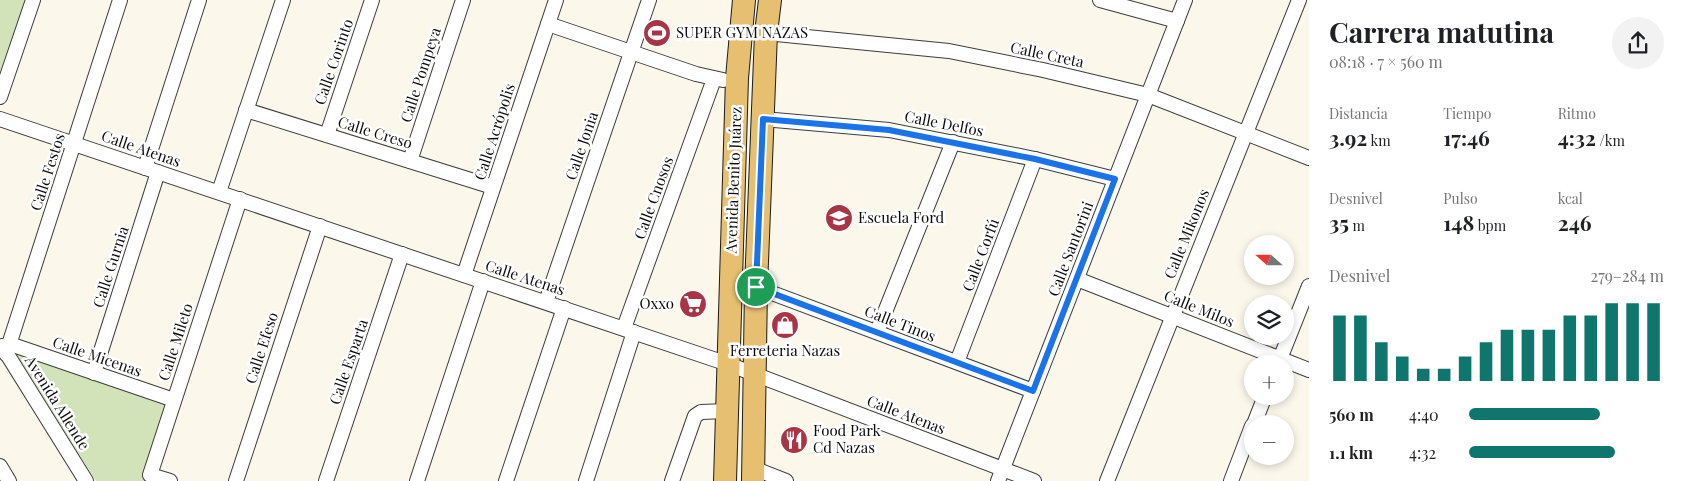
<!DOCTYPE html>
<html lang="es">
<meta charset="utf-8">
<style>
:root{--surface:#fff;--page:#f2f2f2;--text:#202124;--muted:#757577;--accent:#0f766e}
body{margin:0;font-family:"Playfair Display",serif;background:var(--page);color:var(--text);height:100vh;display:flex;flex-direction:column;font-size:19px;white-space:nowrap}
*{box-sizing:border-box;margin:0}
p{font-size:16px;color:var(--muted)}
.icon{flex:none;width:28px;height:28px;fill:none;stroke:currentColor;stroke-width:2;stroke-linecap:round;stroke-linejoin:round}
.map{position:relative;flex:1;overflow:hidden}
.sheet{display:flex;flex-direction:column;background:var(--surface);width:375px}
.sheet>*{flex:none}
.needle{width:32px;rotate:291deg}
.buttons{position:absolute;left:1244px;top:235px;display:grid;gap:10px}
.buttons a{display:grid;place-items:center;width:50px;height:50px;border-radius:50%;background:var(--surface);box-shadow:0 2px 8px #0003;font-size:25px}
.pin{position:absolute;display:grid;place-items:center;width:42px;height:42px;color:#fff;margin:-21px;border:2px solid #fff;border-radius:50%;box-shadow:0 1px 5px #0007}
.round{display:grid;place-items:center;flex:none;width:52px;height:52px;border-radius:26px;background:var(--page)}
.head{display:flex;align-items:center;justify-content:space-between;height:85px;padding:0 20px}
h1{font-size:28px;font-weight:700;line-height:38px}
.metrics{display:grid;grid-template-columns:repeat(3,1fr);gap:8px;height:85px;padding:5px 20px}
.metrics div{display:grid;align-content:center}
.metrics b{font-size:21px;font-weight:700}
.metrics small{font-size:14px;font-weight:400}
.metrics p{font-size:14px}
.chart{height:140px;padding:10px 20px}
.chart p{display:flex;justify-content:space-between}
.chart svg{width:100%;height:90px;margin-top:5px;stroke:var(--accent);stroke-width:6}
ul{padding:0 20px;list-style:none;font-size:16px}
li{display:grid;grid-template-columns:80px 60px 1fr;align-items:center;height:38px}
li i{height:12px;border-radius:6px;background:var(--accent)}
main{display:flex;flex:1;min-height:0}
.map>svg:first-child{display:block}
.green{fill:#d2e2b9}
.lines{fill:none;stroke-linecap:round;stroke-linejoin:round}
.street-casing{stroke:#3d3d3d;stroke-width:16}
.primary-casing{stroke:#1b1b1b;stroke-width:24}
.street{stroke:#fff;stroke-width:14}
.primary{stroke:#e7bf70;stroke-width:22}
.route-casing{stroke:#fff;stroke-width:10}
.route{stroke:#1a73e8;stroke-width:6}
.labels{text-anchor:middle;stroke-width:5;stroke-linejoin:round;paint-order:stroke}
.poi-label{font-size:15px;fill:#0a0a0a;stroke:#fff;text-anchor:start}
.street-label{font-size:15px;fill:#0a0a0a;stroke:#fff}
</style>
<main>
<div class="map">
<svg width="1309" height="481" viewBox="0 0 1309 481">
<rect width="100%" height="100%" fill="#fcf7eb"/>
<g class="green">
<polygon points="0,0 26,0 0,82"/>
<polygon points="14,353 176,399 156,481 96,481"/>
</g>
<g class="lines">
<g class="street-casing">
<g id="street">
<polyline points="1100,0 1177,21"/>
<polyline points="548,24 696,74 723,80"/>
<polyline points="766,33 949,51 1043,70 1148,95 1309,158"/>
<polyline points="0,97 33,0"/>
<polyline points="246,110 493,187"/>
<polyline points="0,119 728,364 1034,481"/>
<polyline points="763,119 889,130 1035,159 1115,179"/>
<polyline points="327,135 372,0"/>
<polyline points="410,161 463,0"/>
<polyline points="145,168 199,0"/>
<polyline points="219,192 283,0"/>
<polyline points="464,275 556,0"/>
<polyline points="1077,279 1309,370"/>
<polyline points="756,287 1033,391"/>
<polyline points="546,302 649,0"/>
<polyline points="624,328 714,79"/>
<polyline points="877,332 953,142"/>
<polyline points="10,344 174,400"/>
<polyline points="2,346 86,481"/>
<polyline points="6,354 120,0"/>
<polyline points="957,362 1035,159"/>
<polyline points="1278,364 1309,286"/>
<polyline points="94,373 158,172"/>
<polyline points="1254,424 1265,396"/>
<polyline points="0,466 9,481"/>
<polyline points="753,468 786,481"/>
<polyline points="170,481 150,475 240,199"/>
<polyline points="236,481 320,226"/>
<polyline points="326,481 402,254"/>
<polyline points="417,481 483,281"/>
<polyline points="506,481 564,308"/>
<polyline points="586,481 634,332"/>
<polyline points="672,481 695,416 701,412 726,411"/>
<polyline points="998,481 1185,0"/>
<polyline points="1107,481 1299,0"/>
<polyline points="1231,481 1252,426"/>
</g>
</g>
<g class="primary-casing">
<g id="primary">
<polyline points="725,481 737,78 744,0"/>
<polyline points="753,481 756,287 766,33 770,0"/>
</g>
</g>
<use href="#street" class="street"/>
<use href="#primary" class="primary"/>
</g>
<g class="lines">
<g class="route-casing">
<polygon id="route" points="763,119 889,130 1035,159 1115,179 1033,391 756,287"/>
</g>
<use href="#route" class="route"/>
</g>
<defs>
<g id="stadium-disc" transform="scale(1.4375)"><circle r="9.5" fill="#a83545" stroke="#fff"/><path d="M0-5a6.5 5 0 1 0 0 10a6.5 5 0 1 0 0-10ZM-3.5-1.8h7v3.6h-7Z" fill="#fff"/></g>
<g id="school-disc" transform="scale(1.4375)"><circle r="9.5" fill="#a83545" stroke="#fff"/><path d="M0-5L7-2L0 1L-7-2ZM-4 1L0 2.5L4 1V4Q0 6-4 4Z" fill="#fff"/></g>
<g id="supermarket-disc" transform="scale(1.4375)"><circle r="9.5" fill="#a83545" stroke="#fff"/><path d="M-6-5.5h2.5l.6 2H6L4.5 2H-2.5L-4.4-4H-6ZM-1.5 3.2a1.3 1.3 0 1 0 .1 0ZM3 3.2a1.3 1.3 0 1 0 .1 0Z" fill="#fff"/></g>
<g id="shop-disc" transform="scale(1.4375)"><circle r="9.5" fill="#a83545" stroke="#fff"/><path d="M-5-2.5h2.3a2.7 3.5 0 0 1 5.4 0H5L5.5 6h-11ZM-1.5-2.5h3a1.5 2.3 0 0 0-3 0Z" fill="#fff"/></g>
<g id="restaurant-disc" transform="scale(1.4375)"><circle r="9.5" fill="#a83545" stroke="#fff"/><path d="M-5-6h1v4h1v-4h1v4h1v-4h1v5L-1.5 .5V6h-2V.5L-5-1ZM5-6V6H3V1.5H1.5Q1.5-4 5-6Z" fill="#fff"/></g>
</defs>
<g fill-rule="evenodd">
<use href="#stadium-disc" x="657" y="33"/>
<use href="#school-disc" x="839" y="218"/>
<use href="#supermarket-disc" x="693" y="304"/>
<use href="#shop-disc" x="785" y="325"/>
<use href="#restaurant-disc" x="794" y="440"/>
</g>
<g class="labels">
<g class="poi-label">
<text x="676" y="38">SUPER GYM NAZAS</text>
<text x="858" y="223">Escuela Ford</text>
<text x="674" y="309" text-anchor="end">Oxxo</text>
<text x="785" y="356" text-anchor="middle">Ferreteria Nazas</text>
<text x="813" y="436">Food Park<tspan x="813" dy="17">Cd Nazas</tspan></text>
</g>
<g class="street-label">
<text transform="translate(1047 55) rotate(12)" y="5">Calle Creta</text>
<text transform="translate(334 62) rotate(-71)" y="5">Calle Corinto</text>
<text transform="translate(421 75) rotate(-72)" y="5">Calle Pompeya</text>
<text transform="translate(944 124) rotate(11)" y="5">Calle Delfos</text>
<text transform="translate(495 132) rotate(-72)" y="5">Calle Acrópolis</text>
<text transform="translate(375 133) rotate(17)" y="5">Calle Creso</text>
<text transform="translate(582 146) rotate(-71)" y="5">Calle Jonia</text>
<text transform="translate(141 149) rotate(19)" y="5">Calle Atenas</text>
<text transform="translate(48 172) rotate(-72)" y="5">Calle Festos</text>
<text transform="translate(734 180) rotate(-88)" y="5">Avenida Benito Juárez</text>
<text transform="translate(654 198) rotate(-70)" y="5">Calle Cnosos</text>
<text transform="translate(1187 234) rotate(-68)" y="5">Calle Mikonos</text>
<text transform="translate(1071 249) rotate(-69)" y="5">Calle Santorini</text>
<text transform="translate(981 255) rotate(-69)" y="5">Calle Corfú</text>
<text transform="translate(111 267) rotate(-72)" y="5">Calle Gurnia</text>
<text transform="translate(525 278) rotate(18)" y="5">Calle Atenas</text>
<text transform="translate(1199 309) rotate(22)" y="5">Calle Milos</text>
<text transform="translate(900 324) rotate(21)" y="5">Calle Tinos</text>
<text transform="translate(176 342) rotate(-72)" y="5">Calle Mileto</text>
<text transform="translate(262 348) rotate(-72)" y="5">Calle Efeso</text>
<text transform="translate(97 357) rotate(19)" y="5">Calle Micenas</text>
<text transform="translate(349 362) rotate(-71)" y="5">Calle Esparta</text>
<text transform="translate(57 403) rotate(58)" y="5">Avenida Allende</text>
<text transform="translate(906 415) rotate(21)" y="5">Calle Atenas</text>
</g>
</g>
</svg>
<div class="buttons">
<a><svg class="needle" viewBox="-14 -14 28 28"><path d="M0-13l5 13h-10z" fill="#e53935"/><path d="M0 13l5-13h-10z" fill="#757577"/></svg></a>
<a><svg class="icon" aria-label="layers" viewBox="0 0 24 24"><path d="M12 4l9 5-9 5-9-5zM3 14l9 5 9-5"/></svg></a>
<a>+</a>
<a>−</a>
</div>
<div class="pin" style="left:756px;top:287px;background:#1e9e55"><svg class="icon" aria-label="arrive" viewBox="0 0 24 24"><path d="M6 21V4h12l-3 4 3 4H6"/></svg></div>
</div>
<section class="sheet">
<div class="head"><div><h1>Carrera matutina</h1><p>08:18 · 7 × 560 m</p></div><a class="round"><svg class="icon" aria-label="share" viewBox="0 0 24 24"><path d="M12 15V3M7 8l5-5 5 5M5 13v7h14v-7"/></svg></a></div>
<div class="metrics">
<div><p>Distancia</p><b>3.92<small> km</small></b></div>
<div><p>Tiempo</p><b>17:46</b></div>
<div><p>Ritmo</p><b>4:32<small> /km</small></b></div>
</div>
<div class="metrics">
<div><p>Desnivel</p><b>35<small> m</small></b></div>
<div><p>Pulso</p><b>148<small> bpm</small></b></div>
<div><p>kcal</p><b>246</b></div>
</div>
<div class="chart"><p><span>Desnivel</span>279–284 m</p>
<svg viewBox="0 0 160 44" preserveAspectRatio="none"><path d="M5 44V12M15 44V12M25 44V25M35 44V32M45 44V38M55 44V38M65 44V32M75 44V25M85 44V19M95 44V19M105 44V19M115 44V12M125 44V12M135 44V6M145 44V6M155 44V6"/></svg>
</div>
<ul>
<li><b>560 m</b>4:40<i style="width:67%"></i></li>
<li><b>1.1 km</b>4:32<i style="width:75%"></i></li>
</ul>
</section>
</main>
